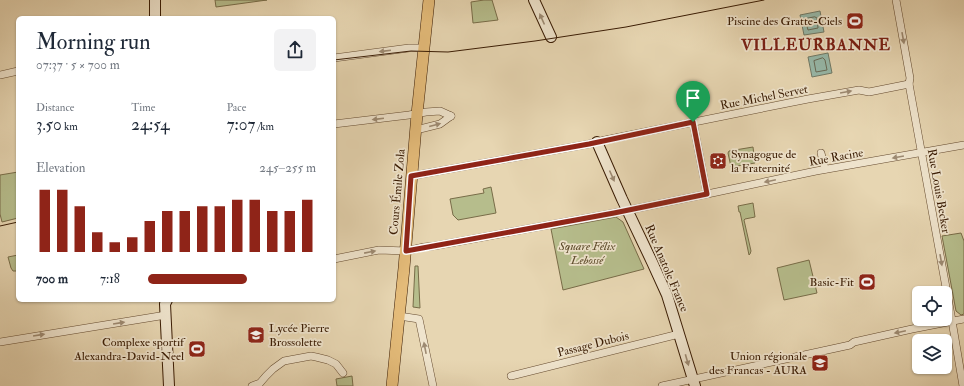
<!DOCTYPE html>
<meta charset="utf-8">
<style>
:root{--surface:#fff;--page:#f2f2f3;--text:#1f2937;--muted:#747a83;--accent:#8f2418}
body{margin:0;font-family:"IM FELL Double Pica",serif;background:var(--page);color:var(--text);height:100vh;display:flex;flex-direction:column;font-size:15px;white-space:nowrap}
*{box-sizing:border-box;margin:0}
p{font-size:13px;color:var(--muted)}
.icon{flex:none;width:22px;height:22px;fill:none;stroke:currentColor;stroke-width:2;stroke-linecap:round;stroke-linejoin:round}
.map{position:relative;flex:1;overflow:hidden}
.sheet{position:absolute;left:16px;top:16px;width:320px;height:286px;display:flex;flex-direction:column;background:var(--surface);border-radius:6px;box-shadow:0 1px 3px #0004}
.sheet>*{flex:none}
.fabs{position:absolute;left:912px;top:286px;display:grid;gap:8px}
.fabs a{display:grid;place-items:center;width:40px;height:40px;border-radius:6px;background:var(--surface);box-shadow:0 1px 3px #0004;font-size:20px}
.pin{position:absolute;display:grid;place-items:center;width:34px;height:34px;color:#fff;margin:-41px -17px;border-radius:50% 50% 50% 0;rotate:-45deg;box-shadow:0 0 4px #0007}
.pin .icon{rotate:45deg}
.round{display:grid;place-items:center;flex:none;width:42px;height:42px;border-radius:6px;background:var(--page)}
.headline{display:flex;align-items:center;justify-content:space-between;height:68px;padding:0 20px}
h1{font-size:22px;font-weight:600;line-height:30px}
.stats{display:grid;grid-template-columns:repeat(3,1fr);gap:6px;height:68px;padding:4px 20px}
.stats div{display:grid;align-content:center}
.stats b{font-size:17px;font-weight:600}
.stats small{font-size:11px;font-weight:400}
.stats p{font-size:11px}
.chart{height:112px;padding:8px 20px}
.chart p{display:flex;justify-content:space-between}
.chart svg{width:100%;height:72px;margin-top:4px;stroke:var(--accent);stroke-width:6}
ul{padding:0 20px;list-style:none;font-size:13px}
li{display:grid;grid-template-columns:64px 48px 1fr;align-items:center;height:30px}
li i{height:10px;border-radius:5px;background:var(--accent)}
.map>svg:first-child{display:block}
.green{fill:#b6bd8c;stroke:#786c48}
.water{fill:#97b9aa;stroke:#717a67}
.lines{fill:none;stroke-linecap:round;stroke-linejoin:round}
.shore{stroke:#686a56;stroke-width:1}
.street-casing{stroke:#644a2f;stroke-width:8}
.secondary-casing{stroke:#391b03;stroke-width:12}
.primary-casing{stroke:#391b03;stroke-width:12}
.street{stroke:#efe4cd;stroke-width:7}
.secondary{stroke:#efe4cd;stroke-width:10}
.primary{stroke:#e4bb79;stroke-width:11}
.tram{stroke:#391b03;stroke-width:1}
.oneway{fill:#9d8a72}
.route-casing{stroke:#fff;stroke-width:8}
.route{stroke:#8f2418;stroke-width:5}
.labels{text-anchor:middle;stroke-width:3.5;stroke-linejoin:round;paint-order:stroke}
.poi-label{font-size:12px;fill:#391b03;stroke:#efe4cd;text-anchor:end}
.street-label{font-size:12px;fill:#391b03;stroke:#efe4cd}
.park-label{font-size:12px;font-style:italic;fill:#5e4c2c;stroke:#efe4cd}
.district-label{font-size:16px;font-weight:bold;letter-spacing:1px;fill:#7a1f14;stroke:#efe4cd}
</style>
<div class="map">
<svg width="964" height="386" viewBox="0 0 964 386">
<rect width="100%" height="100%" fill="#e7d6b2"/>
<filter id="stains"><feTurbulence type="fractalNoise" baseFrequency=".005" numOctaves="4"/><feColorMatrix values="0 0 0 0 .2 0 0 0 0 .09 0 0 0 0 .02 0 0 0 .5 -.17"/></filter>
<radialGradient id="worn" r=".72"><stop offset=".6" stop-color="#630" stop-opacity="0"/><stop offset="1" stop-color="#630" stop-opacity=".3"/></radialGradient>
<g class="green">
<polygon points="215,0 267,0 216,7"/>
<polygon points="484,0 492,0 498,20 473,23 471,2"/>
<polygon points="753,147 755,163 731,167 728,153 729,151"/>
<polygon points="18,172 18,218 2,222 0,214 0,175"/>
<polygon points="491,187 496,213 458,220 453,215 450,199 484,193 483,189"/>
<polygon points="753,203 755,217 745,219 744,220 751,251 750,254 749,255 740,212 739,212 738,206"/>
<polygon points="616,217 623,222 644,269 563,290 551,229"/>
<polygon points="961,233 964,241 964,314 961,315 956,311 942,236"/>
<polygon points="18,255 18,271 13,271 11,268 8,257"/>
<polygon points="809,260 817,293 784,300 777,268"/>
<polygon points="415,266 418,266 420,308 413,307"/>
<polygon points="352,376 353,386 337,386 336,379"/>
</g>
<g class="water">
<polygon points="820,11 824,32 804,35 800,15"/>
<polygon points="828,53 832,73 812,77 808,57"/>
</g>
<g class="lines">
<g class="shore">
<polygon points="815,17 817,18 818,28 808,30 805,19"/>
<polygon points="823,58 825,60 827,70 816,72 814,61"/>
</g>
<g class="street-casing">
<g id="street">
<polyline points="896,0 910,78 909,84 951,315 963,386"/>
<polyline points="334,58 409,48 424,48"/>
<polyline points="0,75 18,71"/>
<polyline points="693,122 707,194"/>
<polyline points="334,124 409,115 426,112 440,111 451,116"/>
<polyline points="416,130 440,124 451,116"/>
<polyline points="821,153 825,169"/>
<polyline points="411,176 589,144 605,140 808,99 859,90 869,92 909,84"/>
<polyline points="334,259 379,250 406,251 424,247 434,246 614,213 712,193 816,171 964,145"/>
<polyline points="399,316 419,319 433,386"/>
<polyline points="0,342 166,315"/>
<polyline points="511,376 679,334"/>
<polyline points="252,386 260,383 266,376 273,369 284,361 311,356 316,357 328,360 336,364 343,373"/>
<polyline points="662,386 850,345 854,342 912,329 964,319"/>
</g>
</g>
<g class="secondary-casing">
<g id="secondary">
<polyline points="155,0 155,18"/>
<polyline points="534,0 551,37"/>
<polyline points="597,142 622,199 652,262 667,295 695,386"/>
<polyline points="167,300 165,304 169,386"/>
</g>
</g>
<g class="primary-casing">
<polyline id="primary" points="392,386 404,268 417,114 429,0"/>
</g>
<use href="#street" class="street"/>
<use href="#secondary" class="secondary"/>
<use href="#primary" class="primary"/>
<g class="tram">
<polyline points="334,60 411,51 448,52 535,41 626,27 764,0"/>
<polyline points="0,226 18,222"/>
</g>
</g>
<defs><path id="oneway-solid" d="M-6-.8H1V-3.2L6.5 0L1 3.2V.8H-6Z"/></defs>
<g class="oneway">
<use href="#oneway-solid" transform="translate(542 19) rotate(-114)"/>
<use href="#oneway-solid" transform="translate(903 38) rotate(80)"/>
<use href="#oneway-solid" transform="translate(385 51) rotate(173)"/>
<use href="#oneway-solid" transform="translate(846 92) rotate(-10)"/>
<use href="#oneway-solid" transform="translate(378 119) rotate(173)"/>
<use href="#oneway-solid" transform="translate(435 125) rotate(-15)"/>
<use href="#oneway-solid" transform="translate(898 157) rotate(170)"/>
<use href="#oneway-solid" transform="translate(612 176) rotate(66)"/>
<use href="#oneway-solid" transform="translate(770 181) rotate(168)"/>
<use href="#oneway-solid" transform="translate(370 252) rotate(-11)"/>
<use href="#oneway-solid" transform="translate(941 260) rotate(80)"/>
<use href="#oneway-solid" transform="translate(119 323) rotate(-9)"/>
<use href="#oneway-solid" transform="translate(900 332) rotate(168)"/>
<use href="#oneway-solid" transform="translate(39 335) rotate(-9)"/>
<use href="#oneway-solid" transform="translate(425 348) rotate(-101)"/>
<use href="#oneway-solid" transform="translate(687 360) rotate(74)"/>
</g>
<g class="lines">
<g class="route-casing">
<polygon id="route" points="693,122 707,194 614,213 406,251 411,176 589,144"/>
</g>
<use href="#route" class="route"/>
</g>
<defs>
<g id="stadium-square" transform="scale(0.9)"><rect x="-9" y="-9" width="18" height="18" rx="4" fill="#8f2418" stroke="#efe4cd"/><path d="M0-5a6.5 5 0 1 0 0 10a6.5 5 0 1 0 0-10ZM-3.5-1.8h7v3.6h-7Z" fill="#fff"/></g>
<g id="synagogue-square" transform="scale(0.9)"><rect x="-9" y="-9" width="18" height="18" rx="4" fill="#8f2418" stroke="#efe4cd"/><path d="M0-6.5L5.6 3.2H-5.6ZM0 6.5L5.6-3.2H-5.6Z" fill="#fff"/></g>
<g id="school-square" transform="scale(0.9)"><rect x="-9" y="-9" width="18" height="18" rx="4" fill="#8f2418" stroke="#efe4cd"/><path d="M0-5L7-2L0 1L-7-2ZM-4 1L0 2.5L4 1V4Q0 6-4 4Z" fill="#fff"/></g>
<g id="university-square" transform="scale(0.9)"><rect x="-9" y="-9" width="18" height="18" rx="4" fill="#8f2418" stroke="#efe4cd"/><path d="M0-5L7-2L0 1L-7-2ZM-4 1L0 2.5L4 1V4Q0 6-4 4Z" fill="#fff"/></g>
</defs>
<g fill-rule="evenodd">
<use href="#stadium-square" x="855" y="21"/>
<use href="#synagogue-square" x="718" y="161"/>
<use href="#stadium-square" x="867" y="282"/>
<use href="#school-square" x="256" y="335"/>
<use href="#stadium-square" x="197" y="349"/>
<use href="#university-square" x="820" y="363"/>
</g>
<g class="labels">
<g class="poi-label">
<text x="842" y="25">Piscine des Gratte-Ciels</text>
<text x="731" y="158" text-anchor="start">Synagogue de<tspan x="731" dy="14">la Fraternité</tspan></text>
<text x="854" y="286">Basic-Fit</text>
<text x="269" y="332" text-anchor="start">Lycée Pierre<tspan x="269" dy="14">Brossolette</tspan></text>
<text x="184" y="346">Complexe sportif<tspan x="184" dy="14">Alexandra-David-Neel</tspan></text>
<text x="807" y="360">Union régionale<tspan x="807" dy="14">des Francas - AURA</tspan></text>
</g>
<g class="street-label">
<text transform="translate(764 97) rotate(-11)" y="4">Rue Michel Servet</text>
<text transform="translate(836 157) rotate(-10)" y="4">Rue Racine</text>
<text transform="translate(939 191) rotate(80)" y="4">Rue Louis Becker</text>
<text transform="translate(397 192) rotate(-85)" y="4">Cours Émile Zola</text>
<text transform="translate(667 268) rotate(67)" y="4">Rue Anatole France</text>
<text transform="translate(593 344) rotate(-14)" y="4">Passage Dubois</text>
</g>
<g class="park-label">
<text x="587" y="250">Square Félix<tspan x="587" dy="14">Lebossé</tspan></text>
</g>
<g class="district-label">
<text x="816" y="50">VILLEURBANNE</text>
</g>
</g>
<rect width="100%" height="100%" filter="url(#stains)"/>
<rect width="100%" height="100%" fill="url(#worn)"/>
</svg>
<div class="fabs">
<a><svg class="icon" aria-label="locate" viewBox="0 0 24 24"><circle cx="12" cy="12" r="6"/><path d="M12 2v4M12 18v4M2 12h4M18 12h4"/></svg></a>
<a><svg class="icon" aria-label="layers" viewBox="0 0 24 24"><path d="M12 4l9 5-9 5-9-5zM3 14l9 5 9-5"/></svg></a>
</div>
<div class="pin" style="left:693px;top:122px;background:#1e9e55"><svg class="icon" aria-label="arrive" viewBox="0 0 24 24"><path d="M6 21V4h12l-3 4 3 4H6"/></svg></div>
<section class="sheet">
<div class="headline"><div><h1>Morning run</h1><p>07:37 · 5 × 700 m</p></div><a class="round"><svg class="icon" aria-label="share" viewBox="0 0 24 24"><path d="M12 15V3M7 8l5-5 5 5M5 13v7h14v-7"/></svg></a></div>
<div class="stats">
<div><p>Distance</p><b>3.50<small> km</small></b></div>
<div><p>Time</p><b>24:54</b></div>
<div><p>Pace</p><b>7:07<small> /km</small></b></div>
</div>
<div class="chart"><p><span>Elevation</span>245–255 m</p>
<svg viewBox="0 0 160 44" preserveAspectRatio="none"><path d="M5 44V6M15 44V6M25 44V16M35 44V32M45 44V38M55 44V35M65 44V25M75 44V19M85 44V19M95 44V16M105 44V16M115 44V12M125 44V12M135 44V19M145 44V19M155 44V12"/></svg>
</div>
<ul>
<li><b>700 m</b>7:18<i style="width:59%"></i></li>
</ul>
</section>
</div>
